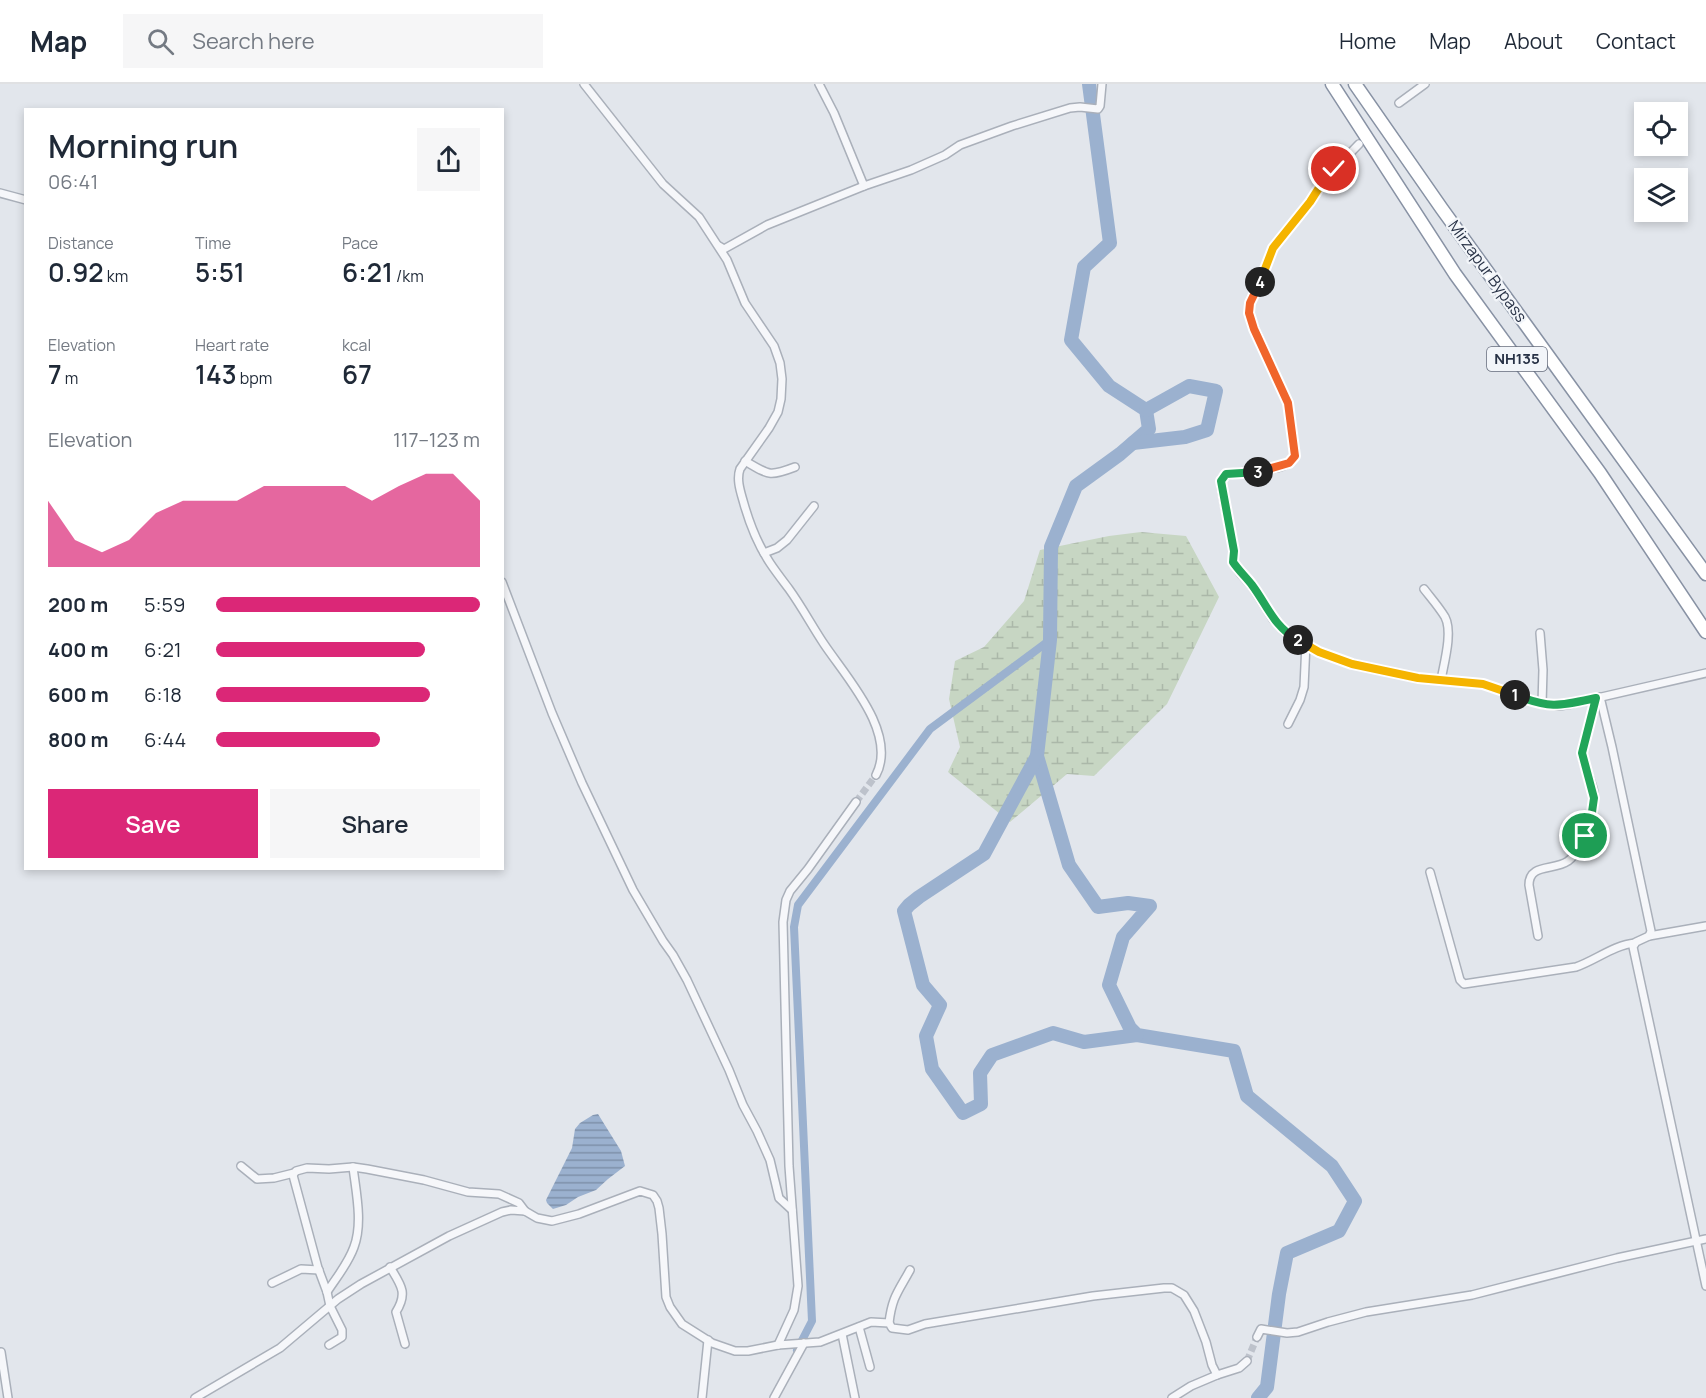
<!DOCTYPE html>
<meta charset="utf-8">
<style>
:root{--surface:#fff;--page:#f6f6f7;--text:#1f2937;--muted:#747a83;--line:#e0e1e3;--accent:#db2777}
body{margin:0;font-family:Manrope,sans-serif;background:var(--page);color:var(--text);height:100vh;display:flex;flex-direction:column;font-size:22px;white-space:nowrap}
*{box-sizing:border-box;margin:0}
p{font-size:20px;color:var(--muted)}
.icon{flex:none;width:33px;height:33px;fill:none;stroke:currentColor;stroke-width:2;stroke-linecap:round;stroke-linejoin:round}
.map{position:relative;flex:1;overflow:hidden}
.panel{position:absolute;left:24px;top:24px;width:480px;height:762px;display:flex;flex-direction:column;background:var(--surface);border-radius:0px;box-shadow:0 3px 9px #0003}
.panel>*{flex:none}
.tools{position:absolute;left:1634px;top:18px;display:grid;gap:12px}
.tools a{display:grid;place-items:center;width:54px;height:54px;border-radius:0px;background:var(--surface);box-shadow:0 3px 9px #0003;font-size:30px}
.pin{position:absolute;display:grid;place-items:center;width:51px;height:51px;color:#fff;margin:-26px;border:3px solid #fff;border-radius:50%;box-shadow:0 2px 6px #0007}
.km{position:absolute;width:30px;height:30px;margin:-15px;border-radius:50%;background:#222;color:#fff;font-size:16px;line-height:30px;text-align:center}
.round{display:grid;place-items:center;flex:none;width:63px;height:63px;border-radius:0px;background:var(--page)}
.summary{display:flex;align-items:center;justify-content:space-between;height:102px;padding:0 24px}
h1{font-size:33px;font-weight:600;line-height:45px}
.metrics{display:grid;grid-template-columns:repeat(3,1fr);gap:9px;height:102px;padding:6px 24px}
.metrics div{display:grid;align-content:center}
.metrics b{font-size:26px;font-weight:600}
.metrics small{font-size:16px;font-weight:400}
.metrics p{font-size:16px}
.chart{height:168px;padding:12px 24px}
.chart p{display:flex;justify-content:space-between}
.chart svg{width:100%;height:108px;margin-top:6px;fill:var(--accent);opacity:.7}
.action{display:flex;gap:12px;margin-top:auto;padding:12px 24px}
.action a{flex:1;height:69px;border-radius:0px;background:var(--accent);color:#fff;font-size:24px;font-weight:600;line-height:69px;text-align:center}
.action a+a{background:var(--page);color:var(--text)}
ul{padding:0 24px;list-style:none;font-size:20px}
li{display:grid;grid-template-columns:96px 72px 1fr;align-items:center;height:45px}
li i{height:15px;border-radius:8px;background:var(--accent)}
header{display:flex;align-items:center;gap:36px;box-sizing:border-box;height:84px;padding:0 30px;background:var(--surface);border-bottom:2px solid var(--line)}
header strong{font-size:28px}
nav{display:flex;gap:33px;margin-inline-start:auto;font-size:21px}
.search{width:420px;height:54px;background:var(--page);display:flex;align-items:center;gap:15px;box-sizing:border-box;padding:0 21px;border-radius:0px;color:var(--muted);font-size:22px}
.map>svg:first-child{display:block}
.wetland{fill:url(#wetland-marsh)}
.water{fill:url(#water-rules)}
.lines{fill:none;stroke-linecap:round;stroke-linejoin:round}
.canal{stroke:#9bb1cf;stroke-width:8}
.river{stroke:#9bb1cf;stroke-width:14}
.street-tunnel{stroke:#bdc2cb;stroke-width:7;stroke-dasharray:7 3.5;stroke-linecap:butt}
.street-casing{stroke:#aab0ba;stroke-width:10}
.highway-casing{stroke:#8892a4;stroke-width:15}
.street{stroke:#f6f7fa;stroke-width:7}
.highway{stroke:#fff;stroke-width:12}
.split-1-casing{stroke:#fff;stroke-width:12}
.split-2-casing{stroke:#fff;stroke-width:12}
.split-3-casing{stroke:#fff;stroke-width:12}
.split-4-casing{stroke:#fff;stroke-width:12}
.split-5-casing{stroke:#fff;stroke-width:12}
.split-1{stroke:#22a559;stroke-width:8}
.split-2{stroke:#f5b400;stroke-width:8}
.split-3{stroke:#22a559;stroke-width:8}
.split-4{stroke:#f0652b;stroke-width:8}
.split-5{stroke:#f5b400;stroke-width:8}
.labels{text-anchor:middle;stroke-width:4.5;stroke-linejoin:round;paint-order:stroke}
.shield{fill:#f2f5f9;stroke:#656c7c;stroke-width:1.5}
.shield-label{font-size:15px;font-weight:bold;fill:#283246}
.street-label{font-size:16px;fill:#283246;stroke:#f2f5f9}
</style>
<header>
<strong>Map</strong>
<div class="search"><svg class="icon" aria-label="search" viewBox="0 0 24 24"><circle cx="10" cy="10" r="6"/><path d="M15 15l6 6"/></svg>Search here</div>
<nav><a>Home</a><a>Map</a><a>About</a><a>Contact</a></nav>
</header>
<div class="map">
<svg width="1706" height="1314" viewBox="0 0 1706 1314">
<defs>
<pattern id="wetland-marsh" width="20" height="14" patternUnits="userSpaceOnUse" patternTransform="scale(1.5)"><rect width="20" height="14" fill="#c7d6c3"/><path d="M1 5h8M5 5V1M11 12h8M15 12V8" fill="none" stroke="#abb8a9"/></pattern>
<pattern id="water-rules" width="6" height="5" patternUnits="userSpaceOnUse" patternTransform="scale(1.5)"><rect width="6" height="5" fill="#9bb1cf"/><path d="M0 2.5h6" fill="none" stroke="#7e91aa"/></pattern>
</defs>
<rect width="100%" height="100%" fill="#e2e6ec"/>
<polygon class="wetland" points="1141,448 1186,452 1219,513 1167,620 1094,692 1067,690 1010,738 948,688 960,663 949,615 955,577 984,563 1024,517 1040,466 1109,452"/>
<polygon class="water" points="598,1030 621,1067 625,1082 608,1095 596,1106 578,1113 566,1121 553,1125 547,1119 546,1116 572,1064 575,1045 580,1039 593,1031"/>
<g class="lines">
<polyline class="canal" points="797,1266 812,1237 794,843 798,821 930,645 1050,556"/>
<g class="river">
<polyline points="1089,0 1110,159 1084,183 1071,256 1109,302 1146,326 1149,345 1120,370 1076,402 1051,463 1050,556 1037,672 1069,781 1098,823 1128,819 1150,822 1123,853 1109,901 1130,944 1137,951 1234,967 1247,1012 1332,1082 1355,1117 1339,1147 1287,1169 1279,1210 1267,1303 1258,1314"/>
<polyline points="1133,359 1185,353 1207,346 1216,307 1189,302 1146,326"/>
<polyline points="1037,672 984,770 919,813 909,821 904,827 923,901 940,921 926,952 932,985 963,1029 981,1020 980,989 992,971 1053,949 1084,958 1137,951"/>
</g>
<g class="street-tunnel">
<polyline points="856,718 876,691"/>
<polyline points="1247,1277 1257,1253"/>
</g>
<g class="street-casing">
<g id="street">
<path d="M584 0 663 100 699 133 727 176 745 219 774 262 780 279 782 295 781 315 778 328 769 344 740 385C736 396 741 409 744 420 750 441 758 461 770 479 776 488 783 497 789 505 802 523 812 542 824 560 846 593 898 649 876 691"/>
<polyline points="819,0 834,29 864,102"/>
<polyline points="1399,19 1425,0"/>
<path d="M1359 60 1324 96 1310 118 1273 164 1264 189 1250 219 1249 229 1250 234 1288 319 1295 372C1294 372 1289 379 1289 379 1272 390 1233 384 1222 394L1221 402 1234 467 1233 479 1241 490 1252 502 1273 535 1285 548 1294 554 1319 568 1352 580 1418 594 1483 600 1542 620 1559 622 1571 620 1706 589"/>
<polyline points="0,109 26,116"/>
<polyline points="719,162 724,165 767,141 864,102 911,86 945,71 960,61 1012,42 1070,24 1080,23 1098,25 1100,22 1102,0"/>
<path d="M745 377C769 391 769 393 795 383"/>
<polyline points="764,469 777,464 787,456 814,422"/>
<polyline points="502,498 552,629 582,699 633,806 663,857 673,871 687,896 729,986 743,1021 757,1047 770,1076 779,1114 792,1126"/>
<path d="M1424 505C1431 514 1439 523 1445 533 1453 548 1444 579 1441 596"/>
<polyline points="1540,549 1543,586 1542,620"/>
<polyline points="1600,613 1612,663 1651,847 1649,852 1636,858 1633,863 1706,1202"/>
<polyline points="1288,640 1300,616 1304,603 1306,559"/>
<path d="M1430 788 1460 896 1464 900 1576 883C1596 876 1614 861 1635 859"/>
<path d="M1538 852 1529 801C1529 779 1554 787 1568 777 1577 771 1588 748 1591 737 1592 729 1595 718 1594 709 1592 696 1583 683 1582 669L1596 614"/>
<polyline points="1649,852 1706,842"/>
<polyline points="241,1082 257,1095 274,1094 294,1089"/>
<path d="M390 1183C401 1201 408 1209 396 1228L405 1260"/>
<polyline points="272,1199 301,1185 319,1186"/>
<path d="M327 1208C336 1194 348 1180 354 1163 363 1139 356 1108 353 1083"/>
<path d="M889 1239C892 1213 898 1208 910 1186"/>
<polyline points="859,1243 870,1283"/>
<polyline points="842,1250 855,1314"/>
<polyline points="1257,1253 1261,1245 1287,1249 1298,1248 1328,1238 1366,1228 1472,1211 1617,1174 1706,1155"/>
<polyline points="329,1261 342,1253 342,1246 330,1222 327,1208 318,1184 294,1095 293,1091 296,1087 307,1084 329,1085 353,1083 367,1085 424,1096 468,1108 499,1110 519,1119 525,1127"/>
<polyline points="778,1261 794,1226 798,1202 789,1082 783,838 786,816 790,807 808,785 856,718"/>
<polyline points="1,1268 8,1314"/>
<polyline points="195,1314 280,1264 338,1215 361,1200 449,1152 502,1128 511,1126 525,1127 537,1134 552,1137 579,1130 640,1107 653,1111 657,1117 659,1124 662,1150 666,1213 670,1223 682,1240 712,1259 735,1267 748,1267 778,1261 820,1258 871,1238 889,1239 892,1244 908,1246 925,1240 1093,1212 1164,1204 1172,1204 1184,1211 1194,1227 1206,1258 1212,1281 1217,1291 1239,1284 1247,1277"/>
<polyline points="702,1314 708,1256"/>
<polyline points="774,1314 804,1259"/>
<polyline points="1172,1314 1191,1302 1217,1291"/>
</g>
</g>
<g class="highway-casing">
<g id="highway">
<polyline points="1332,0 1455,190 1600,389 1706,548"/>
<polyline points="1355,0 1442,125 1706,490"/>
</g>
</g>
<use href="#street" class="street"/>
<use href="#highway" class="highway"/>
</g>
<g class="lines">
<g class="split-1-casing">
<path id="split-1" d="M1515 611C1551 625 1559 622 1596 614L1582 669 1594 714 1591 735 1585 752"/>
</g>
<g class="split-2-casing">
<polyline id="split-2" points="1298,556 1319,568 1352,580 1418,594 1483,600 1515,611"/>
</g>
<g class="split-3-casing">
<path id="split-3" d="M1258 388 1226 390 1221 397 1234 467 1233 478C1239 487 1246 493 1252 501 1267 521 1274 543 1298 556"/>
</g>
<g class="split-4-casing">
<polyline id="split-4" points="1258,388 1289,379 1295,372 1288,319 1254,245 1249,229 1250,219 1260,198"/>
</g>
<g class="split-5-casing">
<polyline id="split-5" points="1260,198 1273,164 1310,118 1324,96 1334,85"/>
</g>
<use href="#split-1" class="split-1"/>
<use href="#split-2" class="split-2"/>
<use href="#split-3" class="split-3"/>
<use href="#split-4" class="split-4"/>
<use href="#split-5" class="split-5"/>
</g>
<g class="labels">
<rect class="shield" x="1487" y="263" width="60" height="24" rx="4.5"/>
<g class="shield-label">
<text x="1517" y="280">NH135</text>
</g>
<g class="street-label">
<text transform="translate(1488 187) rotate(54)" y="6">Mirzapur Bypass</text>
</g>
</g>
</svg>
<div class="tools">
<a><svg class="icon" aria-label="locate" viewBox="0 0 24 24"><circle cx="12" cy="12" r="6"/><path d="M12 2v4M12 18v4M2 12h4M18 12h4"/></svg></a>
<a><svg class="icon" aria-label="layers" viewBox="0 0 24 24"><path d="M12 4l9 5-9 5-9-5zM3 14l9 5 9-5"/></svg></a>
</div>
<div class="pin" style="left:1585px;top:752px;background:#1e9e55"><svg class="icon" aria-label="arrive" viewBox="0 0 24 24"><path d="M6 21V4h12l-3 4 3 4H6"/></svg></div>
<div class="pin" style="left:1334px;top:85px;background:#d93025"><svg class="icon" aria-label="check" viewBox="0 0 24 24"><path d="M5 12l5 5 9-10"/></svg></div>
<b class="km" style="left:1515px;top:611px">1</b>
<b class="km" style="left:1298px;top:556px">2</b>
<b class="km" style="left:1258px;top:388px">3</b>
<b class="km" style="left:1260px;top:198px">4</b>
<section class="panel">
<div class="summary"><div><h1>Morning run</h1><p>06:41</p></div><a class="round"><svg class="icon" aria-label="share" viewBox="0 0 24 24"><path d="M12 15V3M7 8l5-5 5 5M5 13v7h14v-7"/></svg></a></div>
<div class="metrics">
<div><p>Distance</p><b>0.92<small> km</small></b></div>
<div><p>Time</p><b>5:51</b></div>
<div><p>Pace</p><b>6:21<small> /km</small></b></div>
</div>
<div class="metrics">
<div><p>Elevation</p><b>7<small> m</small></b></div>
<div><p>Heart rate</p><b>143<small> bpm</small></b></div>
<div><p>kcal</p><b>67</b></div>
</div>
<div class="chart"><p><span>Elevation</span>117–123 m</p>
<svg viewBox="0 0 160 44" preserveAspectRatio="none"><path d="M0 44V17L10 33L20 38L30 33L40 22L50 17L60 17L70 17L80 11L90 11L100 11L110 11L120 17L130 11L140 6L150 6L160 17V44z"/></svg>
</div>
<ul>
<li><b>200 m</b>5:59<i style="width:100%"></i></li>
<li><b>400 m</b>6:21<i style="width:79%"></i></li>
<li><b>600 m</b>6:18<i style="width:81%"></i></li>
<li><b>800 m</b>6:44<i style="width:62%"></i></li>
</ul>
<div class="action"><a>Save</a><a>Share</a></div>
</section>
</div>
